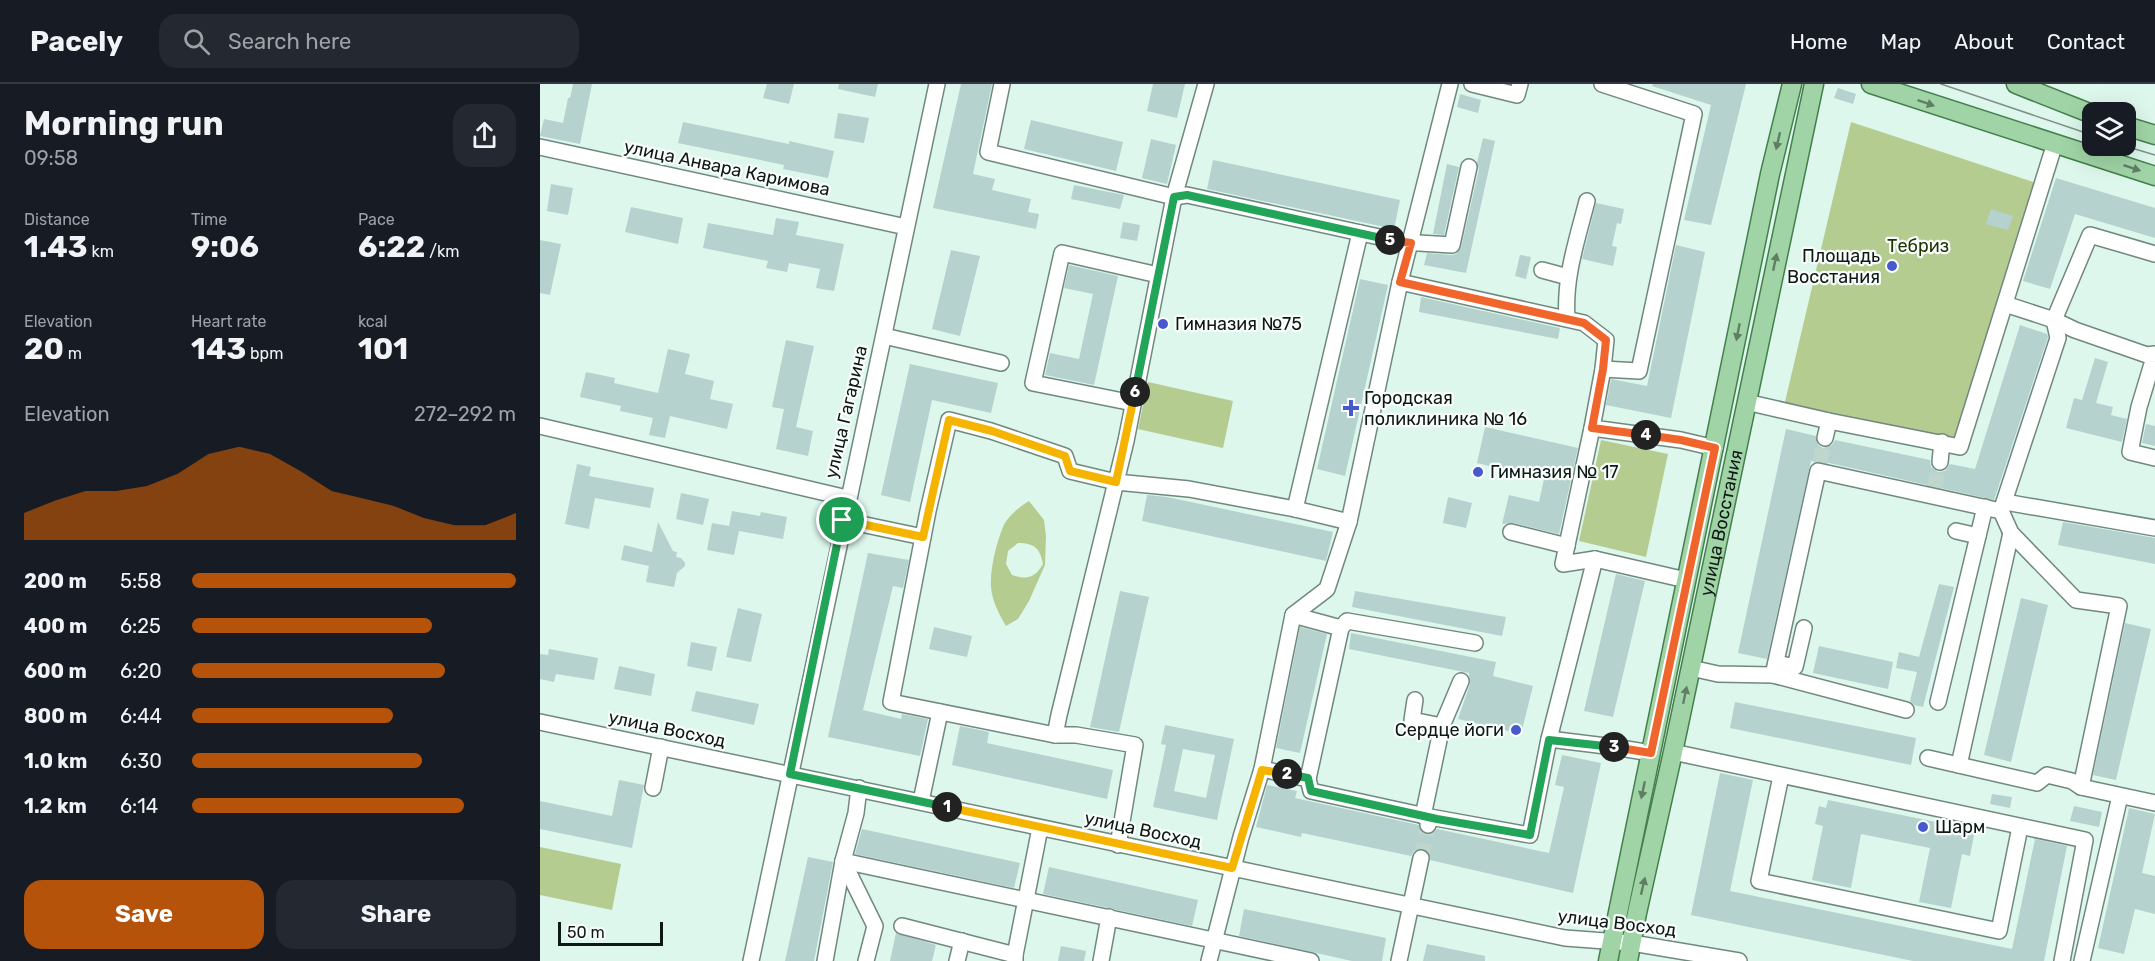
<!DOCTYPE html>
<meta charset="utf-8">
<style>
:root{--surface:#171b24;--page:#242831;--text:#f1f3f6;--muted:#9ea1a6;--line:#363941;--accent:#b45309}
body{margin:0;font-family:Rubik,sans-serif;background:var(--page);color:var(--text);height:100vh;display:flex;flex-direction:column;font-size:22px;white-space:nowrap}
*{box-sizing:border-box;margin:0}
p{font-size:20px;color:var(--muted)}
.icon{flex:none;width:33px;height:33px;fill:none;stroke:currentColor;stroke-width:2;stroke-linecap:round;stroke-linejoin:round}
.map{position:relative;flex:1;overflow:hidden}
.details{display:flex;flex-direction:column;background:var(--surface);width:540px}
.details>*{flex:none}
.fabs{position:absolute;left:1542px;top:18px;display:grid;gap:12px}
.fabs a{display:grid;place-items:center;width:54px;height:54px;border-radius:12px;background:var(--surface);box-shadow:0 6px 24px #0002;font-size:30px}
.scale{position:absolute;left:18px;bottom:15px;width:105px;box-sizing:border-box;padding-left:6px;border:3px solid #0f1815;border-top:0;font-size:16px;line-height:21px;white-space:nowrap;color:#0f1815;-webkit-text-stroke:4px #f9fefc;paint-order:stroke}
.pin{position:absolute;display:grid;place-items:center;width:51px;height:51px;color:#fff;margin:-26px;border:3px solid #fff;border-radius:50%;box-shadow:0 2px 6px #0007}
.km{position:absolute;width:30px;height:30px;margin:-15px;border-radius:50%;background:#222;color:#fff;font-size:16px;line-height:30px;text-align:center}
.round{display:grid;place-items:center;flex:none;width:63px;height:63px;border-radius:18px;background:var(--page)}
.overview{display:flex;align-items:center;justify-content:space-between;height:102px;padding:0 24px}
h1{font-size:33px;font-weight:700;line-height:45px}
.stats{display:grid;grid-template-columns:repeat(3,1fr);gap:9px;height:102px;padding:6px 24px}
.stats div{display:grid;align-content:center}
.stats b{font-size:30px;font-weight:700}
.stats small{font-size:16px;font-weight:400}
.stats p{font-size:16px}
.chart{height:168px;padding:12px 24px}
.chart p{display:flex;justify-content:space-between}
.chart svg{width:100%;height:108px;margin-top:6px;fill:var(--accent);opacity:.7}
.cta{display:flex;gap:12px;margin-top:auto;padding:12px 24px}
.cta a{flex:1;height:69px;border-radius:18px;background:var(--accent);color:#fff;font-size:24px;font-weight:700;line-height:69px;text-align:center}
.cta a+a{background:var(--page);color:var(--text)}
ul{padding:0 24px;list-style:none;font-size:20px}
li{display:grid;grid-template-columns:96px 72px 1fr;align-items:center;height:45px}
li i{height:15px;border-radius:8px;background:var(--accent)}
header{display:flex;align-items:center;gap:36px;box-sizing:border-box;height:84px;padding:0 30px;background:var(--surface);border-bottom:2px solid var(--line)}
header strong{font-size:28px}
nav{display:flex;gap:33px;margin-inline-start:auto;font-size:21px}
.search{width:420px;height:54px;background:var(--page);display:flex;align-items:center;gap:15px;box-sizing:border-box;padding:0 21px;border-radius:18px;color:var(--muted);font-size:22px}
main{display:flex;flex:1;min-height:0}
.map>svg:first-child{display:block}
.green{fill:#b5cc91;fill-rule:evenodd}
.building{fill:#b6d2cf;fill-rule:evenodd}
.lines{fill:none;stroke-linecap:round;stroke-linejoin:round}
.minor-tunnel{stroke:#bed6cc;stroke-width:15;stroke-dasharray:15 8;stroke-linecap:butt}
.minor-casing{stroke:#71887e;stroke-width:18}
.major-casing{stroke:#447f4d;stroke-width:21}
.minor{stroke:#fff;stroke-width:15}
.major{stroke:#a0d4a6;stroke-width:18}
.tram{stroke:#7f9189;stroke-width:1.5}
.oneway{fill:#5f7f65}
.split-1-casing{stroke:#fff;stroke-width:12}
.split-2-casing{stroke:#fff;stroke-width:12}
.split-3-casing{stroke:#fff;stroke-width:12}
.split-4-casing{stroke:#fff;stroke-width:12}
.split-5-casing{stroke:#fff;stroke-width:12}
.split-6-casing{stroke:#fff;stroke-width:12}
.split-7-casing{stroke:#fff;stroke-width:12}
.split-1{stroke:#22a559;stroke-width:8}
.split-2{stroke:#f5b400;stroke-width:8}
.split-3{stroke:#22a559;stroke-width:8}
.split-4{stroke:#f0652b;stroke-width:8}
.split-5{stroke:#f0652b;stroke-width:8}
.split-6{stroke:#22a559;stroke-width:8}
.split-7{stroke:#f5b400;stroke-width:8}
.poi-dot{fill:#4759cd;stroke:#f9fefc;stroke-width:2}
.labels{text-anchor:middle;stroke-width:4.5;stroke-linejoin:round;paint-order:stroke}
.street-label{font-size:18px;fill:#0f1815;stroke:#f9fefc}
.park-label{font-size:18px;fill:#233203;stroke:#f9fefc}
.poi-label{font-size:18px;fill:#0f1815;stroke:#f9fefc;text-anchor:start}
</style>
<header>
<strong>Pacely</strong>
<div class="search"><svg class="icon" aria-label="search" viewBox="0 0 24 24"><circle cx="10" cy="10" r="6"/><path d="M15 15l6 6"/></svg>Search here</div>
<nav><a>Home</a><a>Map</a><a>About</a><a>Contact</a></nav>
</header>
<main>
<section class="details">
<div class="overview"><div><h1>Morning run</h1><p>09:58</p></div><a class="round"><svg class="icon" aria-label="share" viewBox="0 0 24 24"><path d="M12 15V3M7 8l5-5 5 5M5 13v7h14v-7"/></svg></a></div>
<div class="stats">
<div><p>Distance</p><b>1.43<small> km</small></b></div>
<div><p>Time</p><b>9:06</b></div>
<div><p>Pace</p><b>6:22<small> /km</small></b></div>
</div>
<div class="stats">
<div><p>Elevation</p><b>20<small> m</small></b></div>
<div><p>Heart rate</p><b>143<small> bpm</small></b></div>
<div><p>kcal</p><b>101</b></div>
</div>
<div class="chart"><p><span>Elevation</span>272–292 m</p>
<svg viewBox="0 0 160 44" preserveAspectRatio="none"><path d="M0 44V33L10 28L20 24L30 24L40 22L50 17L60 9L70 6L80 9L90 16L100 24L110 27L120 30L130 35L140 38L150 38L160 33V44z"/></svg>
</div>
<ul>
<li><b>200 m</b>5:58<i style="width:100%"></i></li>
<li><b>400 m</b>6:25<i style="width:74%"></i></li>
<li><b>600 m</b>6:20<i style="width:78%"></i></li>
<li><b>800 m</b>6:44<i style="width:62%"></i></li>
<li><b>1.0 km</b>6:30<i style="width:71%"></i></li>
<li><b>1.2 km</b>6:14<i style="width:84%"></i></li>
</ul>
<div class="cta"><a>Save</a><a>Share</a></div>
</section>
<div class="map">
<svg width="1615" height="877" viewBox="0 0 1615 877">
<rect width="100%" height="100%" fill="#ddf7ec"/>
<g class="green">
<polygon points="1311,38 1496,99 1417,357 1244,322"/>
<polygon points="608,298 693,317 683,364 598,345"/>
<polygon points="1061,356 1128,370 1106,473 1039,457"/>
<path d="M489 417 504 436 506 452 505 481 489 517 478 535 466 542C459 530 452 517 451 503 450 485 456 460 463 443 467 433 479 423 489 417ZM478 459C494 459 500 464 503 480 495 494 487 496 472 491L466 480 468 467Z"/>
<polygon points="0,763 81,780 72,826 0,811"/>
</g>
<g class="building">
<polygon points="33,0 52,0 40,60 0,52 4,35 23,39 28,14 30,14"/>
<polygon points="227,0 254,0 249,20 223,14"/>
<polygon points="299,0 338,0 335,13 298,5"/>
<polygon points="421,0 452,0 433,90 455,95 452,106 491,115 488,128 499,130 496,145 393,124"/>
<polygon points="613,0 645,0 637,34 607,27"/>
<polygon points="1113,0 1206,0 1171,141 1144,136 1171,21 1112,2"/>
<polygon points="1298,4 1316,10 1313,20 1294,14"/>
<polygon points="920,10 941,16 938,29 917,23"/>
<polygon points="298,29 329,34 324,59 294,54"/>
<polygon points="491,36 583,58 576,87 484,65"/>
<polygon points="143,38 249,60 249,57 294,67 288,94 243,85 244,81 138,59"/>
<polygon points="943,54 955,57 926,189 884,181 887,169 912,171 916,170 921,164 939,85 937,79"/>
<polygon points="611,55 636,61 627,100 602,94"/>
<polygon points="673,76 860,116 854,145 667,105"/>
<polygon points="907,80 919,83 904,151 893,150"/>
<polygon points="1516,94 1615,124 1615,154 1535,130 1510,205 1483,197"/>
<polygon points="11,100 33,104 28,131 7,127"/>
<polygon points="534,101 584,111 580,125 531,115"/>
<polygon points="1056,119 1084,125 1081,140 1077,139 1072,162 1077,163 1073,182 1042,175"/>
<polygon points="91,123 143,134 138,160 85,148"/>
<polygon points="1451,125 1473,132 1468,146 1446,140"/>
<polygon points="236,134 259,138 256,151 304,160 294,207 276,204 280,185 249,179 247,188 226,184 228,177 163,164 168,139 233,151"/>
<polygon points="583,138 600,141 597,157 580,154"/>
<polygon points="0,156 21,160 10,211 0,209"/>
<polygon points="1136,161 1165,168 1131,334 1066,321 1071,295 1107,302"/>
<polygon points="411,166 440,172 420,252 392,245"/>
<polygon points="980,171 991,173 986,195 975,192"/>
<polygon points="529,181 578,192 554,301 505,291 510,269 539,275 553,210 524,204"/>
<polygon points="820,195 848,201 805,392 777,385"/>
<polygon points="881,213 1020,244 1018,255 879,228"/>
<polygon points="1480,241 1507,250 1508,253 1454,416 1280,377 1271,377 1227,575 1198,569 1246,345 1276,352 1278,361 1283,364 1292,361 1295,356 1390,376 1391,383 1398,388 1405,387 1410,380 1435,385"/>
<polygon points="246,256 274,262 256,343 273,347 268,372 236,365 244,325 232,323"/>
<polygon points="128,265 150,270 145,290 174,297 170,315 193,320 187,345 130,332 125,354 109,351 113,334 80,327 81,322 40,313 46,288 75,294 74,299 118,309"/>
<polygon points="1555,274 1568,278 1556,319 1573,323 1571,331 1587,335 1582,358 1526,344 1534,314 1542,316"/>
<polygon points="370,280 458,299 451,329 392,316 370,418 341,411"/>
<polygon points="1606,340 1615,342 1615,362 1602,359"/>
<polygon points="945,343 1038,364 1019,450 973,439 962,440 969,411 999,418 1004,395 937,379"/>
<polygon points="37,380 51,383 49,392 114,404 110,424 55,414 49,445 25,440"/>
<polygon points="141,409 169,415 163,441 136,435"/>
<polygon points="607,411 627,413 793,448 786,477 602,437"/>
<polygon points="908,413 932,419 926,444 903,439"/>
<polygon points="192,427 220,432 221,428 247,433 243,455 199,447 194,471 167,466 172,439 189,442"/>
<polygon points="118,438 133,467 137,468 136,473 141,474 145,479 145,482 137,489 134,503 106,498 109,482 81,476 84,461 112,468"/>
<polygon points="1523,438 1615,454 1615,480 1518,461"/>
<polygon points="328,469 369,476 363,504 353,502 323,626 361,635 362,630 388,635 380,672 288,653"/>
<polygon points="1076,490 1105,497 1073,633 1044,627"/>
<polygon points="1399,500 1414,503 1383,623 1374,621 1370,617 1377,588 1356,584 1359,568 1379,573"/>
<polygon points="580,507 609,513 579,648 550,643"/>
<polygon points="815,507 966,533 962,552 812,523"/>
<polygon points="1481,514 1508,521 1471,678 1444,671"/>
<polygon points="198,524 222,530 211,578 186,573"/>
<polygon points="1585,539 1611,545 1576,696 1553,691"/>
<polygon points="394,543 432,552 427,573 389,565"/>
<polygon points="760,543 787,550 760,669 736,664"/>
<polygon points="811,549 956,578 953,592 993,602 981,650 918,635 930,600 929,589 809,565"/>
<polygon points="151,558 177,563 172,587 147,582"/>
<polygon points="1279,562 1353,578 1348,605 1273,589"/>
<polygon points="9,565 58,574 54,596 16,590 14,598 0,595 0,570 8,571"/>
<polygon points="79,582 115,590 111,612 74,605"/>
<polygon points="156,607 219,620 214,641 151,627"/>
<polygon points="1195,618 1376,654 1371,681 1190,644"/>
<path d="M625 641 694 655 677 736 613 723 626 661 621 660ZM643 665 675 671 666 714 634 707Z"/>
<polygon points="420,642 449,648 447,659 573,686 567,715 412,681"/>
<polygon points="1022,671 1061,679 1033,809 890,776 888,767 882,764 874,767 871,772 762,749 761,753 716,743 727,701 757,707 755,714 879,741 881,748 886,751 891,750 897,745 1009,769 1024,703 1015,701"/>
<polygon points="1180,689 1213,696 1190,807 1472,865 1495,755 1527,762 1504,877 1373,877 1151,831"/>
<polygon points="79,696 104,701 92,764 0,745 0,717 72,732"/>
<polygon points="1452,710 1472,713 1470,724 1450,720"/>
<polygon points="1288,716 1435,746 1430,772 1422,770 1411,824 1379,818 1390,764 1321,750 1311,804 1272,796 1283,742 1275,740 1279,722 1286,724"/>
<polygon points="1534,722 1562,728 1559,743 1530,737"/>
<polygon points="1589,724 1615,730 1602,789 1615,792 1615,830 1595,825 1584,870 1558,864"/>
<polygon points="322,745 480,779 474,804 315,770"/>
<polygon points="268,773 293,778 274,877 245,877"/>
<polygon points="509,783 658,816 652,842 503,810"/>
<polygon points="704,825 846,854 842,877 812,877 699,852"/>
<polygon points="356,849 396,861 392,877 350,877"/>
<polygon points="887,860 945,872 945,877 883,877"/>
<polygon points="521,862 546,867 544,877 518,877"/>
</g>
<g class="lines">
<g class="minor-tunnel">
<polyline points="1280,379 1285,354"/>
<polyline points="1394,404 1400,378"/>
<polyline points="881,774 888,743"/>
</g>
<g class="minor-casing">
<g id="minor">
<polyline points="462,0 448,68 634,113 586,357 519,631 515,651 351,618 388,427 409,336 451,347 525,372 530,387 576,398 649,405 755,425 809,438"/>
<polyline points="666,0 634,113 647,111 862,158 912,161 929,83"/>
<polyline points="932,0 977,11 980,0"/>
<polyline points="1062,0 1154,30 1099,287 1063,285"/>
<polyline points="0,63 366,143"/>
<polyline points="1002,186 1028,193"/>
<polyline points="860,198 1044,239 1066,256 1063,285 1052,344 1141,356 1175,364"/>
<polyline points="1465,220 1514,236 1535,246 1607,271 1615,270 1599,323 1590,368 1615,374"/>
<path d="M1027 234C1024 194 1037 156 1047 117"/>
<polyline points="344,252 461,279"/>
<polyline points="1206,318 1289,337 1420,363 1515,59"/>
<polyline points="593,319 493,299 522,169 618,191"/>
<polyline points="0,342 307,414"/>
<polyline points="1052,344 1023,480 1055,475 1146,496"/>
<polyline points="1285,354 1289,337"/>
<polyline points="1400,378 1402,358"/>
<polyline points="1465,418 1615,444"/>
<polyline points="755,425 820,149"/>
<polyline points="1461,427 1471,449 1536,516 1579,522 1541,703"/>
<polyline points="302,436 383,453"/>
<polyline points="1416,447 1438,452"/>
<polyline points="971,448 1027,462"/>
<polyline points="753,531 787,505 809,438 860,198 910,0"/>
<polyline points="1236,579 1255,583 1264,544"/>
<polyline points="1151,584 1178,590 1233,591 1278,387 1461,427 1518,254 1514,236 1550,151 1615,170"/>
<polyline points="1233,591 1366,626"/>
<polyline points="875,616 872,636 902,642"/>
<polyline points="1398,618 1445,423"/>
<polyline points="0,638 1025,854 1092,859 1199,877"/>
<polyline points="515,651 536,651 595,661 578,761"/>
<polyline points="1009,655 1055,475"/>
<polyline points="1133,668 1545,756 1522,877"/>
<polyline points="1388,674 1497,699 1507,691 1532,697 1541,703 1615,719"/>
<polyline points="1419,681 1471,449"/>
<polyline points="722,685 768,695 771,707 890,733 888,741"/>
<polyline points="1241,692 1219,797 1459,847 1480,743"/>
<polyline points="768,695 801,544 807,537 935,559"/>
<polyline points="113,704 121,663"/>
<polyline points="381,717 400,628"/>
<polyline points="883,732 902,642 921,597"/>
<polyline points="890,733 990,751 1009,655 1074,663 1111,669"/>
<polyline points="303,777 771,877"/>
<polyline points="303,777 335,842 326,877"/>
<polyline points="362,842 475,871"/>
<path d="M211 877C271 584 335 292 397 0"/>
<polyline points="285,877 303,777 316,729 319,704"/>
<polyline points="417,877 422,857"/>
<polyline points="475,877 475,871 500,744"/>
<polyline points="561,877 569,833"/>
<polyline points="669,877 701,753 722,685 753,531 801,544"/>
<polyline points="859,877 881,774"/>
<polyline points="1542,877 1580,712"/>
</g>
</g>
<g class="major-casing">
<g id="major">
<polyline points="1331,0 1615,92"/>
<polyline points="1476,0 1552,30"/>
<polyline points="1586,42 1615,51"/>
<polyline points="1068,877 1230,90 1252,0"/>
<path id="s1" d="M1088 877 1097 829 1133 668 1274 0"/>
</g>
</g>
<use href="#minor" class="minor"/>
<use href="#major" class="major"/>
<g class="tram">
<polyline points="1401,0 1552,51"/>
<polyline points="1585,62 1615,71"/>
</g>
</g>
<defs><path id="oneway-solid" d="M-6-.8H1V-3.2L6.5 0L1 3.2V.8H-6Z" transform="scale(1.5)"/></defs>
<g class="oneway">
<use href="#oneway-solid" transform="translate(1386 19) rotate(19)"/>
<use href="#oneway-solid" transform="translate(1238 57) rotate(103)"/>
<use href="#oneway-solid" transform="translate(1592 84) rotate(18)"/>
<use href="#oneway-solid" transform="translate(1235 178) rotate(-78)"/>
<use href="#oneway-solid" transform="translate(1198 248) rotate(101)"/>
<use href="#oneway-solid" transform="translate(1145 611) rotate(-78)"/>
<use href="#oneway-solid" transform="translate(1103 706) rotate(102)"/>
<use href="#oneway-solid" transform="translate(1103 802) rotate(-77)"/>
</g>
<g class="lines">
<g class="split-1-casing">
<polyline id="split-1" points="302,436 250,690 407,723"/>
</g>
<g class="split-2-casing">
<polyline id="split-2" points="407,723 692,784 722,686 747,690"/>
</g>
<g class="split-3-casing">
<polyline id="split-3" points="747,690 768,694 771,707 897,735 990,751 1009,656 1074,663"/>
</g>
<g class="split-4-casing">
<polyline id="split-4" points="1074,663 1111,669 1175,364 1141,356 1106,351"/>
</g>
<g class="split-5-casing">
<polyline id="split-5" points="850,156 871,159 860,198 1044,239 1066,256 1063,285 1052,344 1106,351"/>
</g>
<g class="split-6-casing">
<polyline id="split-6" points="595,308 634,113 647,111 850,156"/>
</g>
<g class="split-7-casing">
<polyline id="split-7" points="302,436 383,453 409,336 452,347 525,372 530,387 576,398 595,308"/>
</g>
<use href="#split-1" class="split-1"/>
<use href="#split-2" class="split-2"/>
<use href="#split-3" class="split-3"/>
<use href="#split-4" class="split-4"/>
<use href="#split-5" class="split-5"/>
<use href="#split-6" class="split-6"/>
<use href="#split-7" class="split-7"/>
</g>
<g class="poi-dot">
<circle cx="1352" cy="182" r="6"/>
<circle cx="623" cy="240" r="6"/>
<path d="M808 315h6v6h6v6h-6v6h-6v-6h-6v-6h6z"/>
<circle cx="938" cy="388" r="6"/>
<circle cx="976" cy="646" r="6"/>
<circle cx="1383" cy="743" r="6"/>
</g>
<g class="labels">
<g class="street-label">
<text transform="translate(187 84) rotate(12)" y="6">улица Анвара Каримова</text>
<text transform="translate(306 328) rotate(-77)" y="6">улица Гагарина</text>
<text dy="6" stroke="none"><textPath href="#s1" startOffset="448">улица Восстания</textPath></text>
<text transform="translate(127 645) rotate(12)" y="6">улица Восход</text>
<text transform="translate(603 746) rotate(12)" y="6">улица Восход</text>
<text transform="translate(1077 839) rotate(7)" y="6">улица Восход</text>
</g>
<g class="park-label">
<text x="1378" y="168">Тебриз</text>
</g>
<g class="poi-label">
<text x="1340" y="178" text-anchor="end">Площадь<tspan x="1340" dy="21">Восстания</tspan></text>
<text x="635" y="246">Гимназия №75</text>
<text x="824" y="320">Городская<tspan x="824" dy="21">поликлиника № 16</tspan></text>
<text x="950" y="394">Гимназия № 17</text>
<text x="964" y="652" text-anchor="end">Сердце йоги</text>
<text x="1395" y="749">Шарм</text>
</g>
</g>
</svg>
<div class="fabs">
<a><svg class="icon" aria-label="layers" viewBox="0 0 24 24"><path d="M12 4l9 5-9 5-9-5zM3 14l9 5 9-5"/></svg></a>
</div>
<div class="scale">50 m</div>
<div class="pin" style="left:302px;top:436px;background:#1e9e55"><svg class="icon" aria-label="arrive" viewBox="0 0 24 24"><path d="M6 21V4h12l-3 4 3 4H6"/></svg></div>
<b class="km" style="left:407px;top:723px">1</b>
<b class="km" style="left:747px;top:690px">2</b>
<b class="km" style="left:1074px;top:663px">3</b>
<b class="km" style="left:1106px;top:351px">4</b>
<b class="km" style="left:850px;top:156px">5</b>
<b class="km" style="left:595px;top:308px">6</b>
</div>
</main>
